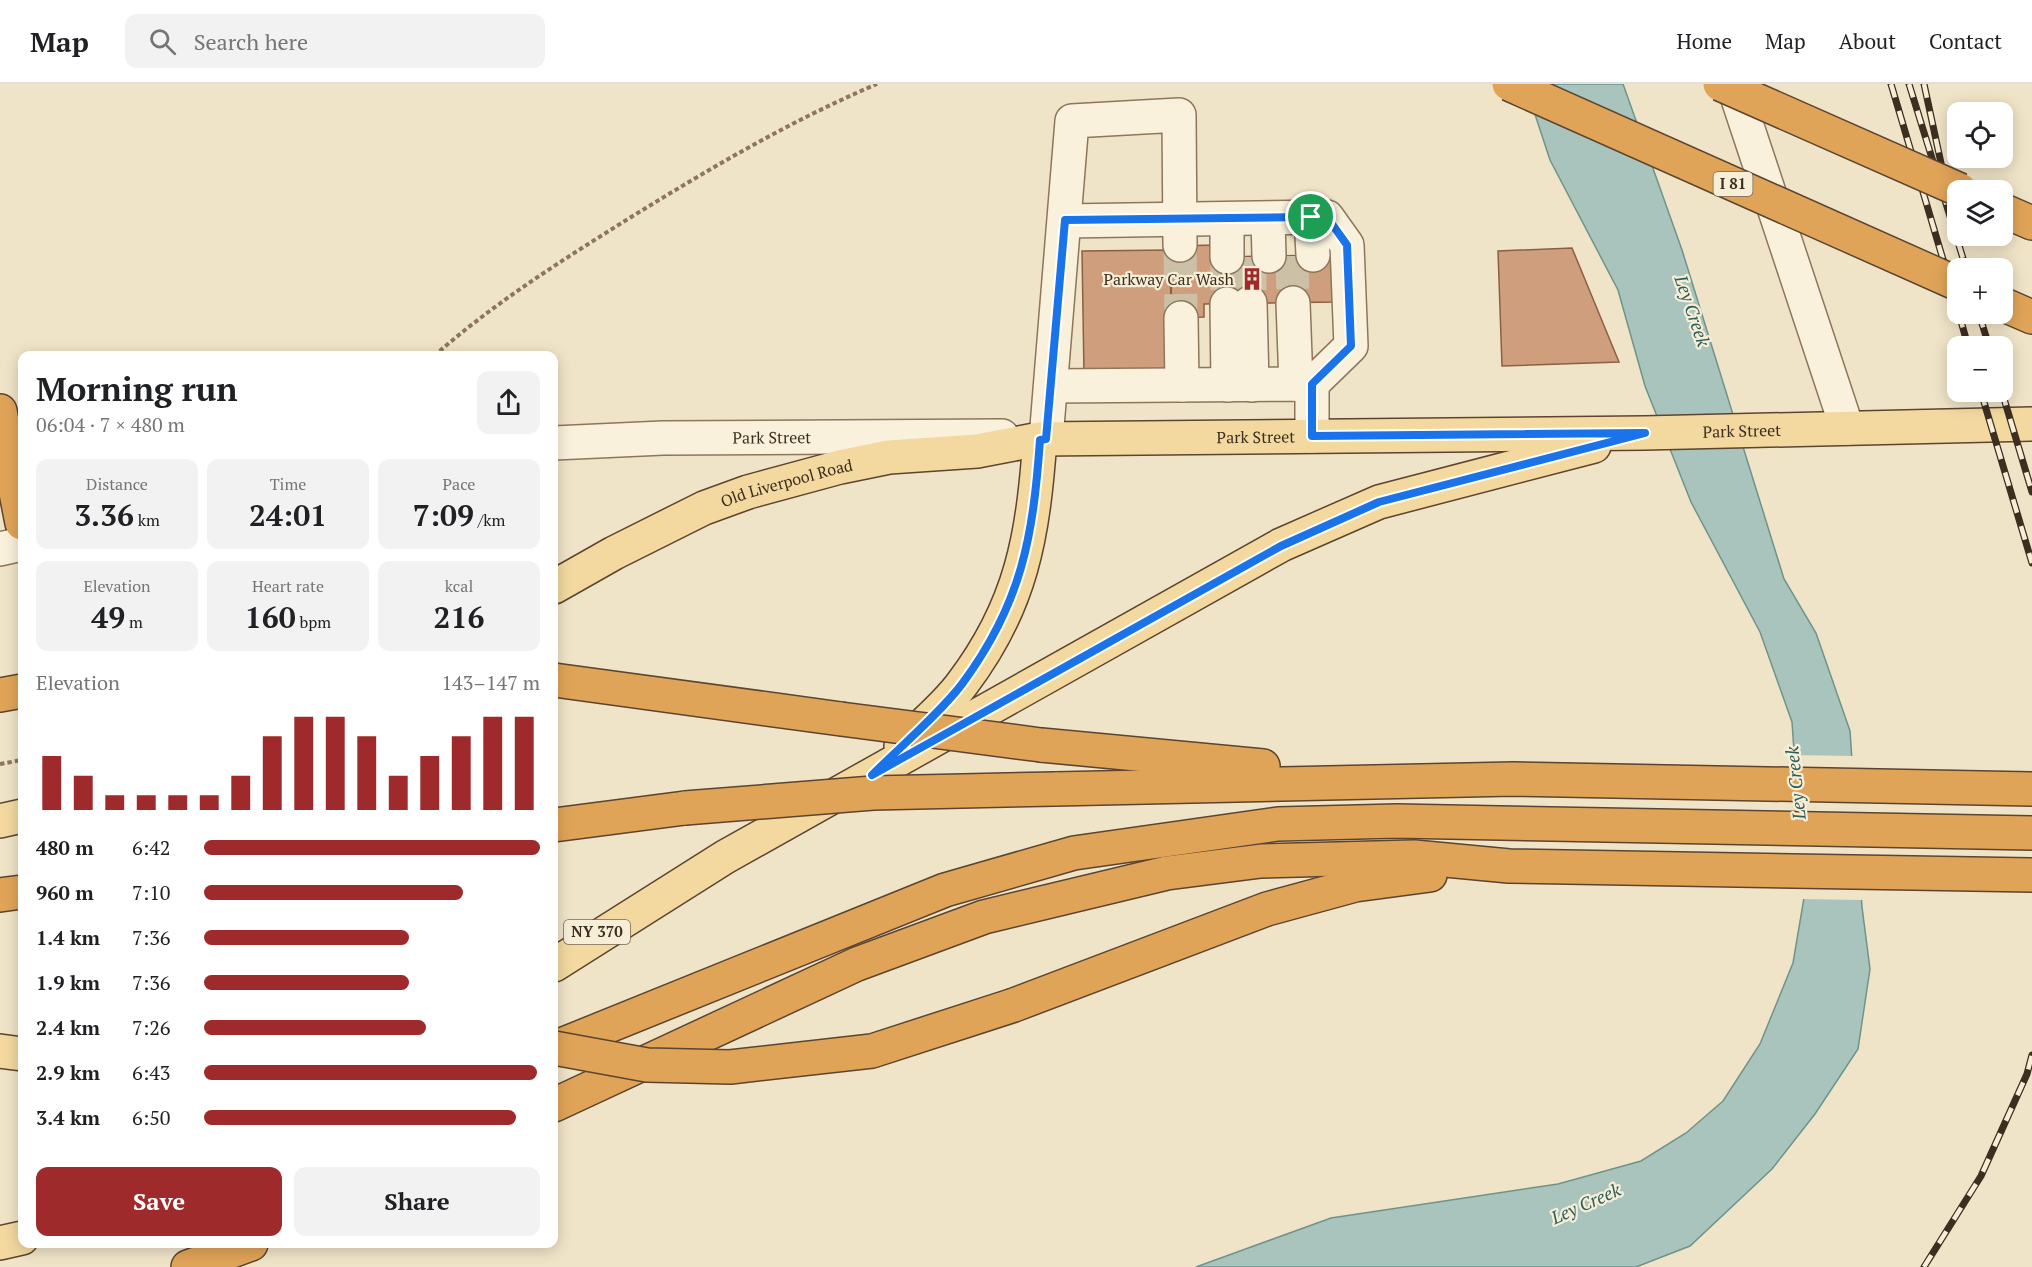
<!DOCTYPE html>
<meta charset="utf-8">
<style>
:root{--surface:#fff;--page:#f2f2f2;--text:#202124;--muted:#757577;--line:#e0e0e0;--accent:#9e2a2b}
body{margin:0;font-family:"PT Serif",serif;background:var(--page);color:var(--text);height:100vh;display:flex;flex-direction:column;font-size:22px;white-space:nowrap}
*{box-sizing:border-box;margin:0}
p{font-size:20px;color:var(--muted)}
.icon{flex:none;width:33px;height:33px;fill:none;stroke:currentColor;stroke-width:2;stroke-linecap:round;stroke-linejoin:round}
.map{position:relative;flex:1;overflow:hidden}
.side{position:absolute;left:18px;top:267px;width:540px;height:897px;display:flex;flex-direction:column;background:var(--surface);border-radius:12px;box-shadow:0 3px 15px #0003}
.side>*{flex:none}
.fabs{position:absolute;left:1947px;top:18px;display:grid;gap:12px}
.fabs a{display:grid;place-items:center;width:66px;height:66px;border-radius:12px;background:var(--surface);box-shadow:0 3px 15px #0003;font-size:30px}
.pin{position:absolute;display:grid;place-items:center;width:51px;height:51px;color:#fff;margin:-26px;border:3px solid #fff;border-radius:50%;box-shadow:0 2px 6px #0007}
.round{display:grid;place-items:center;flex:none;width:63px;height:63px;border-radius:12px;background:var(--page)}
.head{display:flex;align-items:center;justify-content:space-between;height:102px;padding:0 18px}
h1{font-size:33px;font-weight:700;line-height:45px}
.metrics{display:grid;grid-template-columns:repeat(3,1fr);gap:9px;height:102px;padding:6px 18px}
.metrics div{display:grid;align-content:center;border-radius:12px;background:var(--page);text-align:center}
.metrics b{font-size:30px;font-weight:700}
.metrics small{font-size:16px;font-weight:400}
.metrics p{font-size:16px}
.chart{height:168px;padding:12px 18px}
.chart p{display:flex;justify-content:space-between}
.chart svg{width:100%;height:108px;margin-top:6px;stroke:var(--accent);stroke-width:6}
.button{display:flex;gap:12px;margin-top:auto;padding:12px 18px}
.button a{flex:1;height:69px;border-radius:12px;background:var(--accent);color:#fff;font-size:24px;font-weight:700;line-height:69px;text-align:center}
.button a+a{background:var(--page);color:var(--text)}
ul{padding:0 18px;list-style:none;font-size:20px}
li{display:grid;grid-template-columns:96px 72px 1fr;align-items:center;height:45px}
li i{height:15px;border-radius:8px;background:var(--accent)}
header{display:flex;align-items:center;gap:36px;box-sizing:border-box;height:84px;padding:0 30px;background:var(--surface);border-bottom:2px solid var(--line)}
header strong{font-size:28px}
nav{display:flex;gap:33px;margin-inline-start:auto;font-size:21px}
.search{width:420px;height:54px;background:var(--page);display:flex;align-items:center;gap:15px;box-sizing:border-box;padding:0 21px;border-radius:12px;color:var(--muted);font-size:22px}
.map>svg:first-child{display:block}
.water{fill:#a9c4bc;stroke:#6f938a;stroke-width:1.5}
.pier{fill:#f0e4c8}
.building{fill:#cf9f7d;stroke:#8d5f41;stroke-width:1.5}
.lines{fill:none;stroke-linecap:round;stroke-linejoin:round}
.minor-tunnel{stroke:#ccc0a6;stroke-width:33;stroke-dasharray:33 16;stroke-linecap:butt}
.minor-casing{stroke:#8d765c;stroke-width:36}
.major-casing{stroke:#5b4430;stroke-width:36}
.highway-casing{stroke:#5b4430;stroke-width:36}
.path{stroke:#8d765c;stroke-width:4;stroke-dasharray:4.5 3;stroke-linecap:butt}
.minor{stroke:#faf1dc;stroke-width:33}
.major{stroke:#f3d9a0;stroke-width:33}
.highway{stroke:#e0a458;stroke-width:33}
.rail-casing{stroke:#3d2e20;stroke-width:7}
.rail{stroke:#f7eed8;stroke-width:4.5;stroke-dasharray:14;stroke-linecap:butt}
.highway-bridge-casing{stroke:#5b4430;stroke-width:36;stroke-linecap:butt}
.highway-bridge{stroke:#e0a458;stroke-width:33}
.route-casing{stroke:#fff;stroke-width:12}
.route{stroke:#1a73e8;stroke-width:8}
.labels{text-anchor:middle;stroke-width:4.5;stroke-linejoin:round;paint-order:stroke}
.shield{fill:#f7eed8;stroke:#756857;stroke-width:1.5}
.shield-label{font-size:15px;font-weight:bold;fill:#3d2e20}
.poi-label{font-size:16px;fill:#3d2e20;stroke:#f7eed8;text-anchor:end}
.street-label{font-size:16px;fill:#3d2e20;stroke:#f7eed8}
.water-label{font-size:18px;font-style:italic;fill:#2f5d5a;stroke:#f7eed8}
</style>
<header>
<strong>Map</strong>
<div class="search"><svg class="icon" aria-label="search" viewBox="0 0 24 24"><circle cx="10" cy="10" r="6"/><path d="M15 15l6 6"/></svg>Search here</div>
<nav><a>Home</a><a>Map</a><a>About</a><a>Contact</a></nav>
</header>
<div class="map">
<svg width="2032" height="1183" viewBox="0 0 2032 1183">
<rect width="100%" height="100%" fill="#f0e4c8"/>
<polygon class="water" points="1525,0 1623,0 1682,166 1784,495 1816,549 1850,647 1862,823 1870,885 1858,965 1815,1030 1772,1085 1690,1162 1636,1183 1196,1183 1331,1134 1558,1100 1641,1077 1686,1049 1723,1017 1760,960 1793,879 1804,814 1792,638 1760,548 1691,418 1645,302 1618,206 1550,76"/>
<polygon class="pier" points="1791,671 1855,672 1864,816 1800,815"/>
<g class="building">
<polygon points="1218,161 1218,173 1333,171 1334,218 1204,220 1204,233 1172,234 1170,162"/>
<polygon points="1572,164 1619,278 1502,282 1498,167"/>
<polygon points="1170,166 1172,288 1084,291 1082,167"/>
</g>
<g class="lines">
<g class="minor-tunnel">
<polyline points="1180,161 1181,234"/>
<polyline points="1292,172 1293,219"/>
<polyline points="1227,173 1227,220"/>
<polyline points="1250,173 1250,219"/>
</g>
<g class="minor-casing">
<g id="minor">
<polyline points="1733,0 1847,344"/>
<polyline points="1311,133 1313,171"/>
<polyline points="1268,135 1269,172"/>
<polyline points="1227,136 1227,173"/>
<polyline points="1065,137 1327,133 1347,161 1351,262 1312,300"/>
<polyline points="1250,219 1252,301"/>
<polyline points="1293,219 1296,300"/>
<polyline points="1227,220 1228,301"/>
<polyline points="1181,234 1182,301"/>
<polyline points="1051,302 1312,300 1312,352"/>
<polyline points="1046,355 1072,37 1179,31 1180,161"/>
<path id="s1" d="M554 359 663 354 1002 352"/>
<polyline points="0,465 22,460"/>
</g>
</g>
<g class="major-casing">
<g id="major">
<path id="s2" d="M554 503 614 469 704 424 748 408 840 383 889 373 977 367 1040 355 1645 349 2032 340"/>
<path d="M901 662C921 642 945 623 962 600 1022 521 1033 452 1040 355"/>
<polyline points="0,737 22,732"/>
<polyline points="554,881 725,773 1281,461 1379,418 1594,362"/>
<polyline points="0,967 22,970"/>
<polyline points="0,1159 22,1154"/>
</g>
</g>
<g class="highway-casing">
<g id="highway">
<polyline points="2002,126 2032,139"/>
<polyline points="2002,220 2032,233"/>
<polyline points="0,327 22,439"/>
<polyline points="554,596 841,635"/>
<polyline points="0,611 22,607"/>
<polyline points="1041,661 1263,682"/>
<polyline points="1055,705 1513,695 2032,705"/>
<polyline points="554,741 685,724"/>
<polyline points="0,811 22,808"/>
<polyline points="1014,921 1267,825 1355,801 1430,791"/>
<polyline points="554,964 945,806 1074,769 1278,740 1397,737 2032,749"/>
<polyline points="554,1021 857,880 984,833 1167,789 1261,777 1414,773 1509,782 2032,791"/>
<polyline points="188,1183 251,1160"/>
</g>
</g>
<g class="path">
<path d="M434 272C494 219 561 177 628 135 709 85 790 37 877 0"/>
<polyline points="0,680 22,676"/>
</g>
<use href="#minor" class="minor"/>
<use href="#major" class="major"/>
<use href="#highway" class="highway"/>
<g class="rail-casing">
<g id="rail">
<polyline points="1891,0 1958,226"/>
<polyline points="1909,0 1966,184"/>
<polyline points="1924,0 1941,79"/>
<polyline points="1959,230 1968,262"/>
<polyline points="1979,230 1989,262"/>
<polyline points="1981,308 2032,479"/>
<polyline points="2002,308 2032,408"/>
<polyline points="1924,1183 1981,1092 2027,990 2032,971"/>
</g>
</g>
<use href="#rail" class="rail"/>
<g class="highway-bridge-casing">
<g id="highway-bridge">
<polyline points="1509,0 1958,200"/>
<polyline points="1720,0 1960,106"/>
<polyline points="841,635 1041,661"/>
<polyline points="685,724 873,709 1055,705"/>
<polyline points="554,964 647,981 730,983 872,967 1014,921"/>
</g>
</g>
<use href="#highway-bridge" class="highway-bridge"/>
</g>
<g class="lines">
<g class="route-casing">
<path id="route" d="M1311 133H1327L1347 161 1351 262 1312 300V352L1645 349 1379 418 1281 462 872 691C899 664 940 629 962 600 1022 519 1033 453 1040 356L1046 355 1065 136Z"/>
</g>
<use href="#route" class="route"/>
</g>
<defs>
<g id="building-bare" transform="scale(1.8)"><path d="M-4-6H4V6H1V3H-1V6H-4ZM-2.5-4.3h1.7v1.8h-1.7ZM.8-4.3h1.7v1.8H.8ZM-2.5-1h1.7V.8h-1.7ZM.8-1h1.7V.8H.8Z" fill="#9e2a2b" stroke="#f7eed8" stroke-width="2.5" paint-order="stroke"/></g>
</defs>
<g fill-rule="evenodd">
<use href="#building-bare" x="1252" y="195"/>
</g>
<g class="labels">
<g class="shield">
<rect x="1713.5" y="88" width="39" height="24" rx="4.5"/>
<rect x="564" y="836" width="66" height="24" rx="4.5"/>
</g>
<g class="shield-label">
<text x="1733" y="105">I 81</text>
<text x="597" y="853">NY 370</text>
</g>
<g class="poi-label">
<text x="1234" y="201">Parkway Car Wash</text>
</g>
<g class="street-label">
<text dy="6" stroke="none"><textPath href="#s2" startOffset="1216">Park Street</textPath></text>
<text dy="6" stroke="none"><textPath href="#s1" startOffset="218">Park Street</textPath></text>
<text dy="6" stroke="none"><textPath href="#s2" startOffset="730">Park Street</textPath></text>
<text dy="6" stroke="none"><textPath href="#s2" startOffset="256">Old Liverpool Road</textPath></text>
</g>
<g class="water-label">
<text transform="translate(1692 227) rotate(71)" y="6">Ley Creek</text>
<text transform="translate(1796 699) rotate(-96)" y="6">Ley Creek</text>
<text transform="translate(1586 1120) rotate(-24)" y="6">Ley Creek</text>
</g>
</g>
</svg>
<div class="fabs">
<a><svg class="icon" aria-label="locate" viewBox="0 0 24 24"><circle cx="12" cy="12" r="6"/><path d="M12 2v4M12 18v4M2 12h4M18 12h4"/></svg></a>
<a><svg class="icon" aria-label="layers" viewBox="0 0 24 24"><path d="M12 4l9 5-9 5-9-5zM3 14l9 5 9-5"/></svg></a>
<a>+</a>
<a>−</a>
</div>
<div class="pin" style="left:1311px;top:133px;background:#1e9e55"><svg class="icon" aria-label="arrive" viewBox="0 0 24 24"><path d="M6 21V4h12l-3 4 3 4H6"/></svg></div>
<section class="side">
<div class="head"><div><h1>Morning run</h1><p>06:04 · 7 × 480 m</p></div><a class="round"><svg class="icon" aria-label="share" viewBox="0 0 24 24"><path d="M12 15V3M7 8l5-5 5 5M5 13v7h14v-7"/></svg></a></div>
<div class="metrics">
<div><p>Distance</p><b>3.36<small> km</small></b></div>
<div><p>Time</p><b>24:01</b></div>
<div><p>Pace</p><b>7:09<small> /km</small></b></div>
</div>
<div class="metrics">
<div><p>Elevation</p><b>49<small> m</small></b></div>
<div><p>Heart rate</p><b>160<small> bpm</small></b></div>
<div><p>kcal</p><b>216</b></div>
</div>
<div class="chart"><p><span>Elevation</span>143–147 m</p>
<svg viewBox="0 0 160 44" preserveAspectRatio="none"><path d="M5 44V22M15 44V30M25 44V38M35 44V38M45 44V38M55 44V38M65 44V30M75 44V14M85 44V6M95 44V6M105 44V14M115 44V30M125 44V22M135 44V14M145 44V6M155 44V6"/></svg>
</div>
<ul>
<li><b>480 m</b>6:42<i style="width:100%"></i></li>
<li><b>960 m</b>7:10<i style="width:77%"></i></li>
<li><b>1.4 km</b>7:36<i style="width:61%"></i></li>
<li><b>1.9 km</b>7:36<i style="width:61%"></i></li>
<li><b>2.4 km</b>7:26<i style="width:66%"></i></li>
<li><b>2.9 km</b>6:43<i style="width:99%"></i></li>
<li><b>3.4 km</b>6:50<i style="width:93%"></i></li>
</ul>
<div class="button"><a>Save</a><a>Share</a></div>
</section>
</div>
